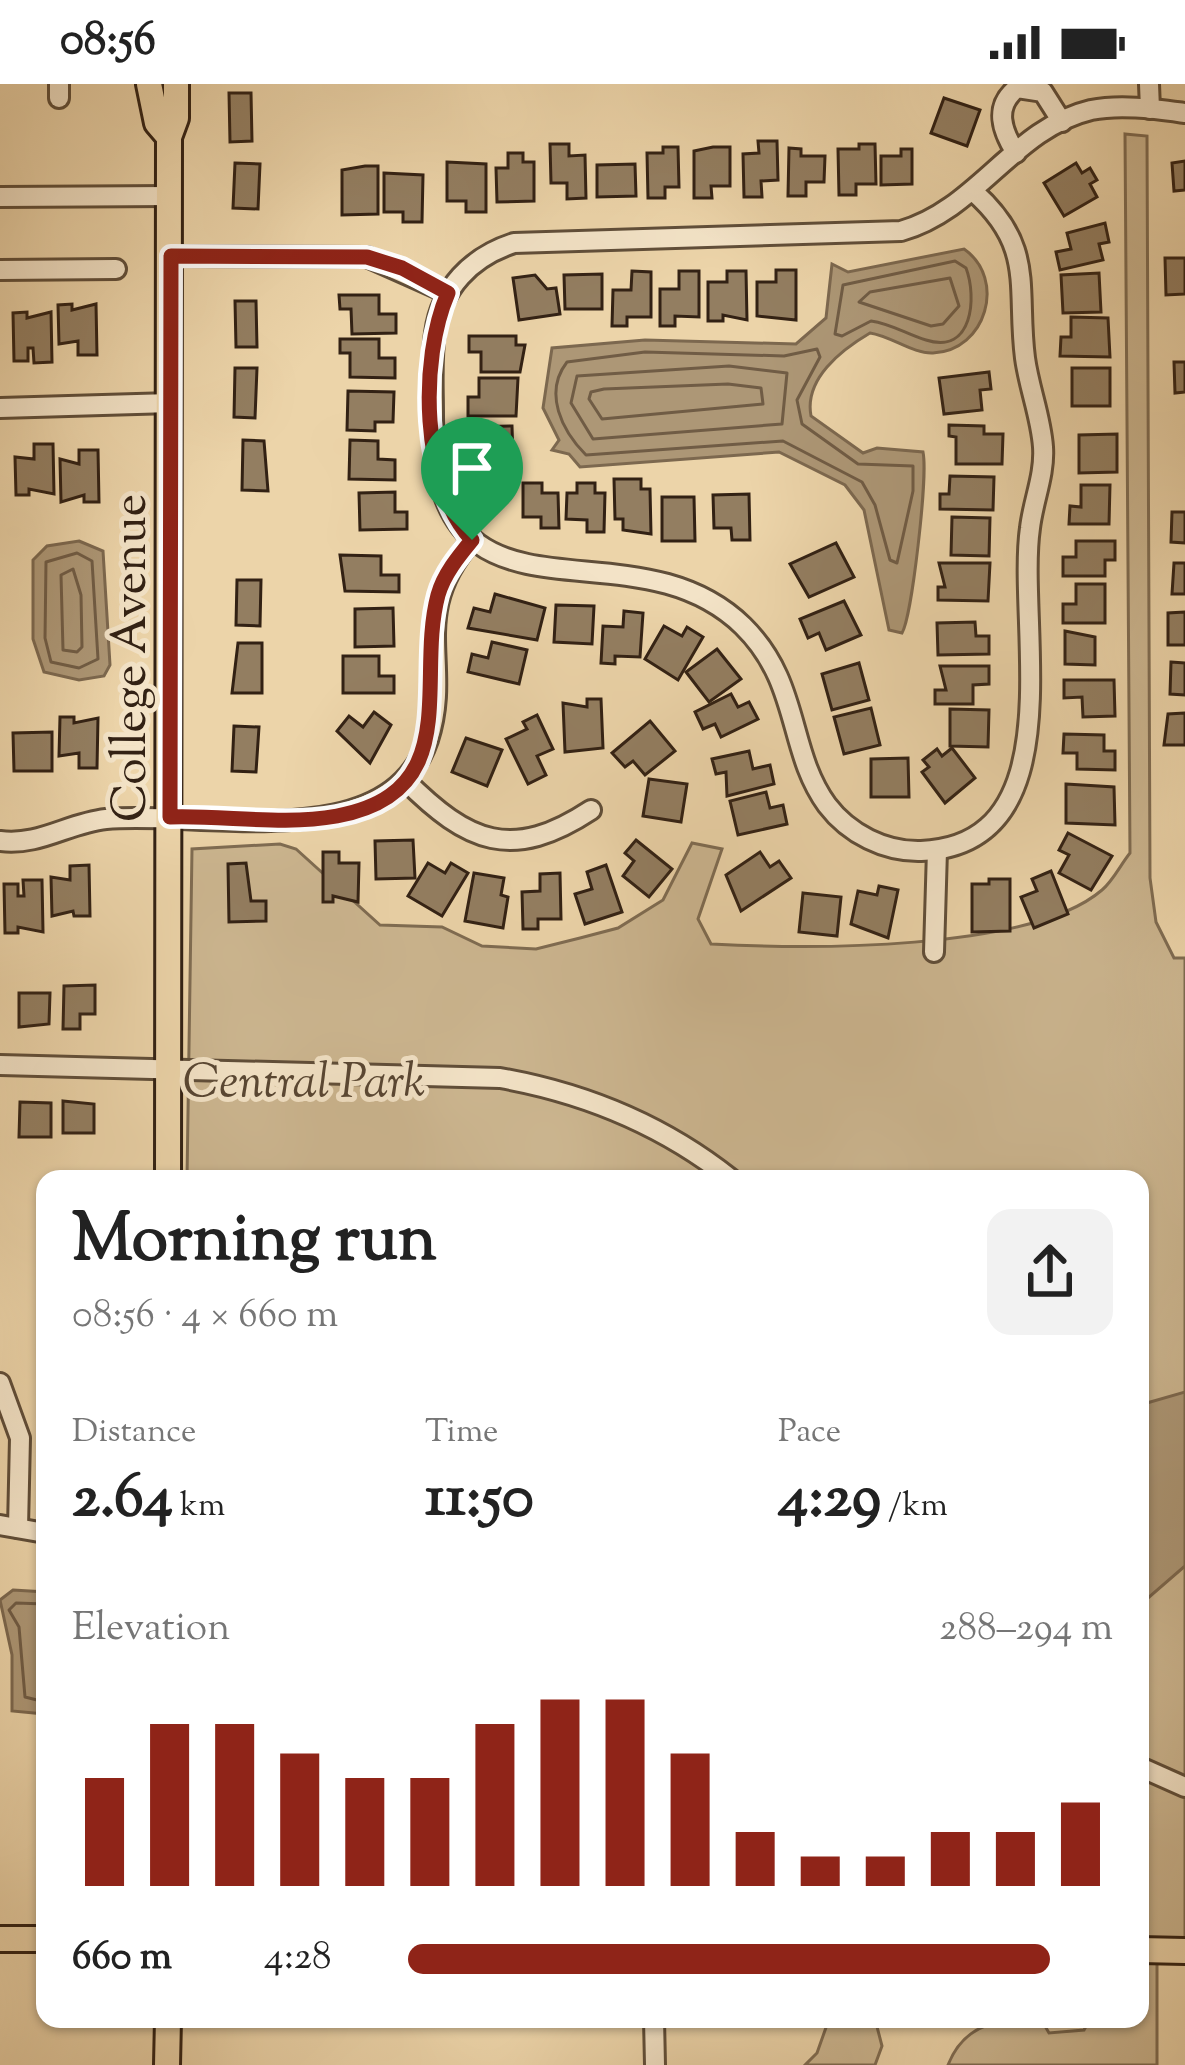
<!DOCTYPE html>
<meta charset="utf-8">
<style>
:root{--surface:#fff;--page:#f2f2f2;--text:#222;--muted:#767676;--accent:#8f2418}
body{margin:0;font-family:"Sorts Mill Goudy",serif;background:var(--page);color:var(--text);height:100vh;display:flex;flex-direction:column;font-size:45px;white-space:nowrap}
*{box-sizing:border-box;margin:0}
p{font-size:39px;color:var(--muted)}
.icon{flex:none;width:66px;height:66px;fill:none;stroke:currentColor;stroke-width:2;stroke-linecap:round;stroke-linejoin:round}
.map{position:relative;flex:1;overflow:hidden}
.sheet{position:absolute;left:36px;top:1086px;width:1113px;height:858px;display:flex;flex-direction:column;background:var(--surface);border-radius:24px;box-shadow:0 3px 9px #0004}
.sheet>*{flex:none}
.pin{position:absolute;display:grid;place-items:center;width:102px;height:102px;color:#fff;margin:-123px -51px;border-radius:50% 50% 50% 0;rotate:-45deg;box-shadow:0 0 12px #0007}
.pin .icon{rotate:45deg}
.round{display:grid;place-items:center;flex:none;width:126px;height:126px;border-radius:24px;background:var(--page)}
.head{display:flex;align-items:center;justify-content:space-between;height:204px;padding:0 36px}
h1{font-size:66px;font-weight:700;line-height:90px}
.stats{display:grid;grid-template-columns:repeat(3,1fr);gap:18px;height:204px;padding:12px 36px}
.stats div{display:grid;align-content:center}
.stats b{font-size:60px;font-weight:700}
.stats small{font-size:33px;font-weight:400}
.stats p{font-size:33px}
.chart{height:336px;padding:24px 36px}
.chart p{display:flex;justify-content:space-between}
.chart svg{width:100%;height:216px;margin-top:12px;stroke:var(--accent);stroke-width:6}
ul{padding:0 36px;list-style:none;font-size:39px}
li{display:grid;grid-template-columns:192px 144px 1fr;align-items:center;height:90px}
li i{height:30px;border-radius:15px;background:var(--accent)}
.status{display:flex;justify-content:space-between;align-items:center;height:84px;padding:0 60px;background:var(--surface);direction:ltr}
.status svg{height:33px;fill:currentColor}
.map>svg:first-child{display:block}
.green{fill:#ccb690;stroke:#7f6c52;stroke-width:3}
.water{fill:#ad9776;stroke:#7c684f;stroke-width:3}
.lines{fill:none;stroke-linecap:round;stroke-linejoin:round}
.shore{stroke:#705c45;stroke-width:3}
.building{fill:#937e61;stroke:#322114;stroke-width:3}
.minor-casing{stroke:#604e39;stroke-width:24}
.major-casing{stroke:#322114;stroke-width:30}
.minor{stroke:#f3e3c7;stroke-width:18}
.major{stroke:#ecd4a9;stroke-width:24}
.route-casing{stroke:#fff;stroke-width:24}
.route{stroke:#8f2418;stroke-width:15}
.labels{text-anchor:middle;stroke-width:10;stroke-linejoin:round;paint-order:stroke}
.street-label{font-size:48px;fill:#322114;stroke:#f3e3c7}
.park-label{font-size:48px;font-style:italic;fill:#584633;stroke:#f3e3c7}
</style>
<div class="status"><b>08:56</b><svg viewBox="0 0 49 12"><path d="M0 12V9h3v3zM5 12V6h3v6zM10 12V3h3v9zM15 12V0h3v12zM26 1h20v11H26zM47 4h2v5h-2z"/></svg></div>
<div class="map">
<svg width="1185" height="1981" viewBox="0 0 1185 1981">
<rect width="100%" height="100%" fill="#ecd4a9"/>
<filter id="stains"><feTurbulence type="fractalNoise" baseFrequency=".00167" numOctaves="4"/><feColorMatrix values="0 0 0 0 .2 0 0 0 0 .09 0 0 0 0 .02 0 0 0 .5 -.17"/></filter>
<radialGradient id="worn" r=".72"><stop offset=".6" stop-color="#630" stop-opacity="0"/><stop offset="1" stop-color="#630" stop-opacity=".3"/></radialGradient>
<g class="green">
<path d="M1125 50 1147 52 1150 794 1156 838 1174 874H1185V1859L1140 1858V1095H187L192 765 280 760 296 765 380 841 442 843 482 862 536 865 580 854 618 844 663 816 692 759 722 765 698 835 711 860C804 865 1030 868 1102 806 1113 797 1121 780 1130 769Z"/>
<path d="M1157 1873V1981H948C965 1938 1000 1935 1041 1935L1049 1949 1084 1946 1090 1935H1140V1876Z"/>
<polygon points="829,1935 875,1935 882,1962 875,1981 805,1981 817,1969"/>
</g>
<g class="water">
<path d="M964 165C1007 195 986 267 933 269 913 270 891 252 870 249 841 266 804 295 811 332L863 369 877 364 923 368C928 392 912 532 902 549L889 546 864 426 845 401 779 368 580 383 569 370 552 366 559 356 543 324 552 264 645 256 796 260 826 234 832 180 848 188Z"/>
<polygon points="79,457 103,467 110,581 104,592 79,596 44,588 33,555 33,476 47,462"/>
<polygon points="1185,1308 1185,1482 1140,1521 1140,1321"/>
<polygon points="13,1506 45,1508 45,1630 12,1627 12,1571 0,1516"/>
</g>
<g class="lines">
<g class="shore">
<path d="M955 177 966 184C977 213 973 271 926 256 906 250 892 240 871 237L842 252 835 250 843 201Z"/>
<polygon points="950,194 959,222 943,240 931,242 859,218 870,208"/>
<path d="M817 265 820 273 797 316 802 340 858 380 913 382V407L897 479 890 476 875 421 862 398 783 357 586 371C562 347 543 309 567 278L645 268 784 272Z"/>
<polygon points="729,282 787,289 782,340 593,355 571,319 577,292"/>
<polygon points="728,300 761,304 763,320 602,335 589,315 591,308 604,305"/>
<polygon points="77,469 92,477 98,575 79,584 51,578 45,554 46,478"/>
<polygon points="73,485 81,511 82,563 77,568 63,566 61,491"/>
<polyline points="45,1520 16,1519 9,1526 19,1543 25,1613 45,1618"/>
</g>
</g>
<g class="building">
<polygon points="229,9 251,9 252,57 230,58"/>
<polygon points="944,14 980,26 967,62 931,49"/>
<polygon points="758,57 777,57 778,96 761,97 762,113 744,113 743,70 759,69"/>
<polygon points="550,60 569,60 569,72 585,71 586,114 567,115 567,99 551,99"/>
<polygon points="859,60 875,60 876,100 856,100 856,111 839,111 838,65 859,65"/>
<polygon points="663,63 678,63 679,103 665,103 665,114 648,114 647,69 663,69"/>
<polygon points="713,63 730,63 730,102 711,102 712,114 694,114 694,67"/>
<polygon points="789,64 801,65 801,72 825,72 824,98 806,98 806,112 788,112"/>
<polygon points="901,65 912,65 912,100 881,101 881,72 901,72"/>
<polygon points="508,69 523,69 523,78 534,78 534,117 497,118 496,84 508,84"/>
<polygon points="1185,77 1185,106 1174,107 1172,79"/>
<polygon points="447,78 486,80 486,128 466,128 466,117 447,117"/>
<polygon points="235,79 260,80 258,125 233,124"/>
<polygon points="1076,79 1082,89 1090,84 1097,96 1090,100 1097,113 1064,132 1044,99"/>
<polygon points="635,80 636,112 597,113 597,81"/>
<polygon points="365,82 378,82 378,130 342,131 342,86"/>
<polygon points="384,89 423,91 422,138 403,138 403,128 384,128"/>
<polygon points="1105,139 1109,158 1099,160 1103,176 1060,186 1056,168 1071,165 1067,149"/>
<polygon points="1165,174 1185,174 1185,210 1166,211"/>
<polygon points="776,186 796,186 796,236 757,232 757,198 776,198"/>
<polygon points="632,187 651,188 651,233 627,233 627,242 612,242 613,206 631,206"/>
<polygon points="679,187 699,187 699,233 675,232 675,242 660,242 660,205 679,205"/>
<polygon points="727,187 746,187 747,236 723,231 723,237 708,237 708,198 727,198"/>
<polygon points="1099,189 1101,228 1063,229 1061,191"/>
<polygon points="602,190 602,225 565,225 564,191"/>
<polygon points="535,191 547,205 556,204 560,230 519,236 513,194"/>
<polygon points="339,211 379,211 379,230 396,230 396,249 352,250 351,225 340,225"/>
<polygon points="235,217 256,217 257,263 236,263"/>
<polygon points="72,220 72,226 96,220 97,271 78,271 78,257 59,260 58,221"/>
<polygon points="27,228 27,234 51,228 52,278 34,279 33,264 28,264 28,277 14,277 13,229"/>
<polygon points="1071,233 1108,234 1110,273 1060,272 1061,253 1071,253"/>
<polygon points="469,252 516,252 516,261 525,261 520,288 481,288 481,268 469,268"/>
<polygon points="340,255 379,255 379,274 395,274 395,294 350,293 350,269 340,269"/>
<polygon points="1174,278 1185,278 1185,308 1175,309"/>
<polygon points="235,284 257,284 255,334 234,333"/>
<rect x="1072" y="284" width="38" height="38"/>
<polygon points="989,288 991,305 980,306 982,326 944,330 939,294"/>
<polygon points="479,294 518,294 516,332 468,332 468,313 479,313"/>
<polygon points="348,307 394,308 393,338 375,338 375,347 347,346"/>
<polygon points="949,341 984,342 984,350 1003,350 1002,380 956,380 956,353 949,352"/>
<polygon points="512,342 513,375 468,375 468,343"/>
<polygon points="1117,350 1117,388 1079,389 1079,351"/>
<polygon points="243,356 264,357 268,407 242,406"/>
<polygon points="350,356 378,357 378,375 395,376 395,396 349,395"/>
<polygon points="34,360 53,360 54,410 29,405 29,411 16,411 15,373 34,375"/>
<polygon points="79,366 98,366 99,418 84,418 84,411 61,418 60,375 79,380"/>
<polygon points="950,392 994,393 993,426 940,425 940,410 949,410"/>
<polygon points="614,395 641,395 641,405 650,405 651,450 623,446 623,435 615,435"/>
<polygon points="523,399 542,399 542,409 558,409 559,444 541,444 541,433 523,433"/>
<polygon points="577,399 595,399 595,409 605,409 604,448 587,448 587,436 566,435 567,409 577,409"/>
<polygon points="1081,401 1110,401 1109,440 1069,440 1070,422 1081,423"/>
<polygon points="395,408 395,428 407,428 407,445 360,446 359,409"/>
<polygon points="749,410 750,456 732,456 731,444 714,444 713,411"/>
<polygon points="662,413 694,413 695,457 662,457"/>
<polygon points="1172,428 1185,428 1185,459 1171,458"/>
<polygon points="952,433 990,434 989,472 951,471"/>
<polygon points="1076,457 1115,457 1115,476 1105,476 1105,492 1063,492 1063,473 1076,473"/>
<polygon points="836,459 854,493 809,513 790,480"/>
<polygon points="340,471 381,472 381,491 399,491 399,508 345,507"/>
<polygon points="939,479 990,479 988,517 938,516 938,503 945,503"/>
<polygon points="1174,479 1185,479 1185,510 1172,510"/>
<polygon points="237,496 261,496 260,542 236,541"/>
<polygon points="1076,500 1105,500 1105,539 1063,539 1063,520 1076,520"/>
<polygon points="495,510 545,524 537,556 468,544 474,524 490,528"/>
<polygon points="844,517 861,551 826,566 819,549 808,554 800,535"/>
<polygon points="556,521 594,522 592,560 554,558"/>
<polygon points="393,524 394,562 355,563 355,525"/>
<polygon points="624,527 643,529 640,573 615,572 615,580 601,579 603,542 623,543"/>
<polygon points="1185,528 1185,561 1168,561 1168,529"/>
<polygon points="975,538 976,552 989,552 989,570 938,571 937,539"/>
<polygon points="664,542 682,552 687,543 703,553 678,596 645,575"/>
<polygon points="1065,547 1095,553 1095,581 1065,580"/>
<polygon points="492,558 527,566 519,600 468,588 472,570 488,574"/>
<polygon points="238,559 262,559 262,609 232,609"/>
<polygon points="717,565 741,595 709,618 686,588"/>
<polygon points="343,572 379,572 379,592 394,592 394,609 343,609"/>
<polygon points="1171,578 1185,579 1185,611 1170,610"/>
<polygon points="859,579 869,616 832,626 822,590"/>
<polygon points="940,582 989,582 989,600 973,601 973,620 935,620 935,606 946,606"/>
<polygon points="1064,596 1114,596 1115,632 1083,633 1082,613 1064,614"/>
<polygon points="731,610 738,623 749,618 758,635 721,653 715,640 703,645 695,628"/>
<polygon points="587,615 601,615 603,664 565,668 563,619 587,623"/>
<polygon points="871,624 880,661 844,670 834,633"/>
<polygon points="950,625 989,626 988,663 950,662"/>
<polygon points="374,628 391,641 370,679 337,647 349,632 363,643"/>
<polygon points="1185,629 1185,661 1164,661 1168,630"/>
<polygon points="537,631 553,665 537,672 546,691 528,700 506,655 527,645 523,638"/>
<polygon points="60,633 74,633 74,639 98,634 97,684 79,684 79,669 59,672"/>
<polygon points="650,637 675,667 645,691 633,677 625,683 612,669"/>
<polygon points="234,642 259,643 256,688 232,687"/>
<polygon points="52,648 52,687 14,687 13,649"/>
<polygon points="1064,650 1104,651 1104,667 1115,667 1115,686 1077,685 1077,669 1063,669"/>
<polygon points="466,654 502,666 487,702 452,688"/>
<polygon points="952,664 975,694 945,719 922,688 929,683 923,676 937,665 942,672"/>
<polygon points="749,667 753,685 770,681 774,700 727,712 726,688 716,690 712,675"/>
<polygon points="908,674 909,713 871,713 871,675"/>
<polygon points="649,695 687,700 681,738 643,732"/>
<polygon points="1066,700 1114,703 1115,741 1066,739"/>
<polygon points="766,708 770,724 783,721 787,740 738,751 730,717"/>
<polygon points="1068,749 1112,772 1091,806 1059,789 1069,771 1059,766"/>
<polygon points="413,756 415,794 376,795 375,757"/>
<polygon points="636,756 672,785 649,813 623,792 634,777 625,769"/>
<polygon points="323,768 339,768 339,779 359,779 358,818 333,812 333,818 323,818"/>
<polygon points="760,768 770,783 779,777 791,794 741,827 726,791"/>
<polygon points="246,779 251,817 266,817 266,837 229,838 228,780"/>
<polygon points="428,779 445,789 451,779 468,789 442,832 408,812"/>
<polygon points="89,781 90,832 74,832 73,827 52,832 51,793 70,796 70,782"/>
<polygon points="606,781 622,828 585,840 575,810 592,805 587,788"/>
<polygon points="1051,787 1068,830 1034,844 1021,813 1037,807 1032,795"/>
<polygon points="474,789 504,794 501,811 508,813 503,844 465,837"/>
<polygon points="560,789 561,835 538,835 538,845 523,845 522,808 540,807 540,790"/>
<polygon points="989,795 1010,795 1010,847 972,848 972,800 989,800"/>
<polygon points="23,796 42,796 43,848 18,843 18,849 5,849 4,800 18,800 18,812 24,812"/>
<polygon points="879,802 898,806 888,854 851,840 858,807 877,811"/>
<polygon points="803,809 841,813 837,852 799,848"/>
<polygon points="95,901 95,930 80,930 80,945 63,945 64,902"/>
<polygon points="19,909 50,909 49,940 19,943"/>
<polygon points="63,1017 94,1020 94,1049 63,1049"/>
<polygon points="20,1018 51,1019 51,1053 19,1053"/>
</g>
<g class="lines">
<g class="minor-casing">
<g id="minor">
<polyline points="59,0 59,14"/>
<polyline points="1149,0 1150,25"/>
<path d="M1016 69C1002 47 993 23 1017 4L1043 8 1062 38"/>
<path d="M974 108C1036 163 1016 204 1025 274 1029 304 1041 333 1043 363 1045 391 1033 417 1030 444 1016 541 1076 761 921 767 885 768 849 750 827 721 787 666 801 599 743 542 628 430 432 567 433 331 433 304 431 276 435 249 441 204 471 173 514 159L901 147C977 126 1014 44 1091 26 1121 20 1155 25 1185 29"/>
<polyline points="0,113 171,112"/>
<polyline points="171,172 367,173 448,209"/>
<polyline points="0,186 116,185"/>
<polyline points="0,324 171,319"/>
<path d="M405 696C468 759 512 778 591 726"/>
<path d="M0 757C40 762 68 739 106 735 203 726 388 774 428 656 453 579 407 532 472 456"/>
<polyline points="934,868 937,766"/>
<path d="M0 981 500 994C585 1009 663 1041 731 1095"/>
<polyline points="0,1299 20,1354 18,1444"/>
<polyline points="0,1441 45,1449"/>
<polyline points="1140,1683 1185,1703"/>
<polyline points="654,1935 655,1981"/>
</g>
</g>
<g class="major-casing">
<g id="major">
<polyline points="149,0 157,39 169,53"/>
<polyline points="168,1095 169,53 176,34 176,0"/>
<polyline points="0,1855 45,1855"/>
<polyline points="1140,1866 1185,1867"/>
<polyline points="167,1981 168,1935"/>
</g>
</g>
<use href="#minor" class="minor"/>
<use href="#major" class="major"/>
</g>
<g class="lines">
<g class="route-casing">
<path id="route" d="M171 172 367 173 402 184 448 209C419 276 421 401 472 456 458 473 444 490 438 511 415 597 466 708 337 732 283 742 224 731 170 733Z"/>
</g>
<use href="#route" class="route"/>
</g>
<g class="labels">
<g class="street-label">
<text transform="translate(128 574) rotate(-90)" y="17">College Avenue</text>
</g>
<g class="park-label">
<text x="304" y="1012">Central Park</text>
</g>
</g>
<rect width="100%" height="100%" filter="url(#stains)"/>
<rect width="100%" height="100%" fill="url(#worn)"/>
</svg>
<div class="pin" style="left:472px;top:456px;background:#1e9e55"><svg class="icon" aria-label="arrive" viewBox="0 0 24 24"><path d="M6 21V4h12l-3 4 3 4H6"/></svg></div>
<section class="sheet">
<div class="head"><div><h1>Morning run</h1><p>08:56 · 4 × 660 m</p></div><a class="round"><svg class="icon" aria-label="share" viewBox="0 0 24 24"><path d="M12 15V3M7 8l5-5 5 5M5 13v7h14v-7"/></svg></a></div>
<div class="stats">
<div><p>Distance</p><b>2.64<small> km</small></b></div>
<div><p>Time</p><b>11:50</b></div>
<div><p>Pace</p><b>4:29<small> /km</small></b></div>
</div>
<div class="chart"><p><span>Elevation</span>288–294 m</p>
<svg viewBox="0 0 160 44" preserveAspectRatio="none"><path d="M5 44V22M15 44V11M25 44V11M35 44V17M45 44V22M55 44V22M65 44V11M75 44V6M85 44V6M95 44V17M105 44V33M115 44V38M125 44V38M135 44V33M145 44V33M155 44V27"/></svg>
</div>
<ul>
<li><b>660 m</b>4:28<i style="width:91%"></i></li>
</ul>
</section>
</div>
